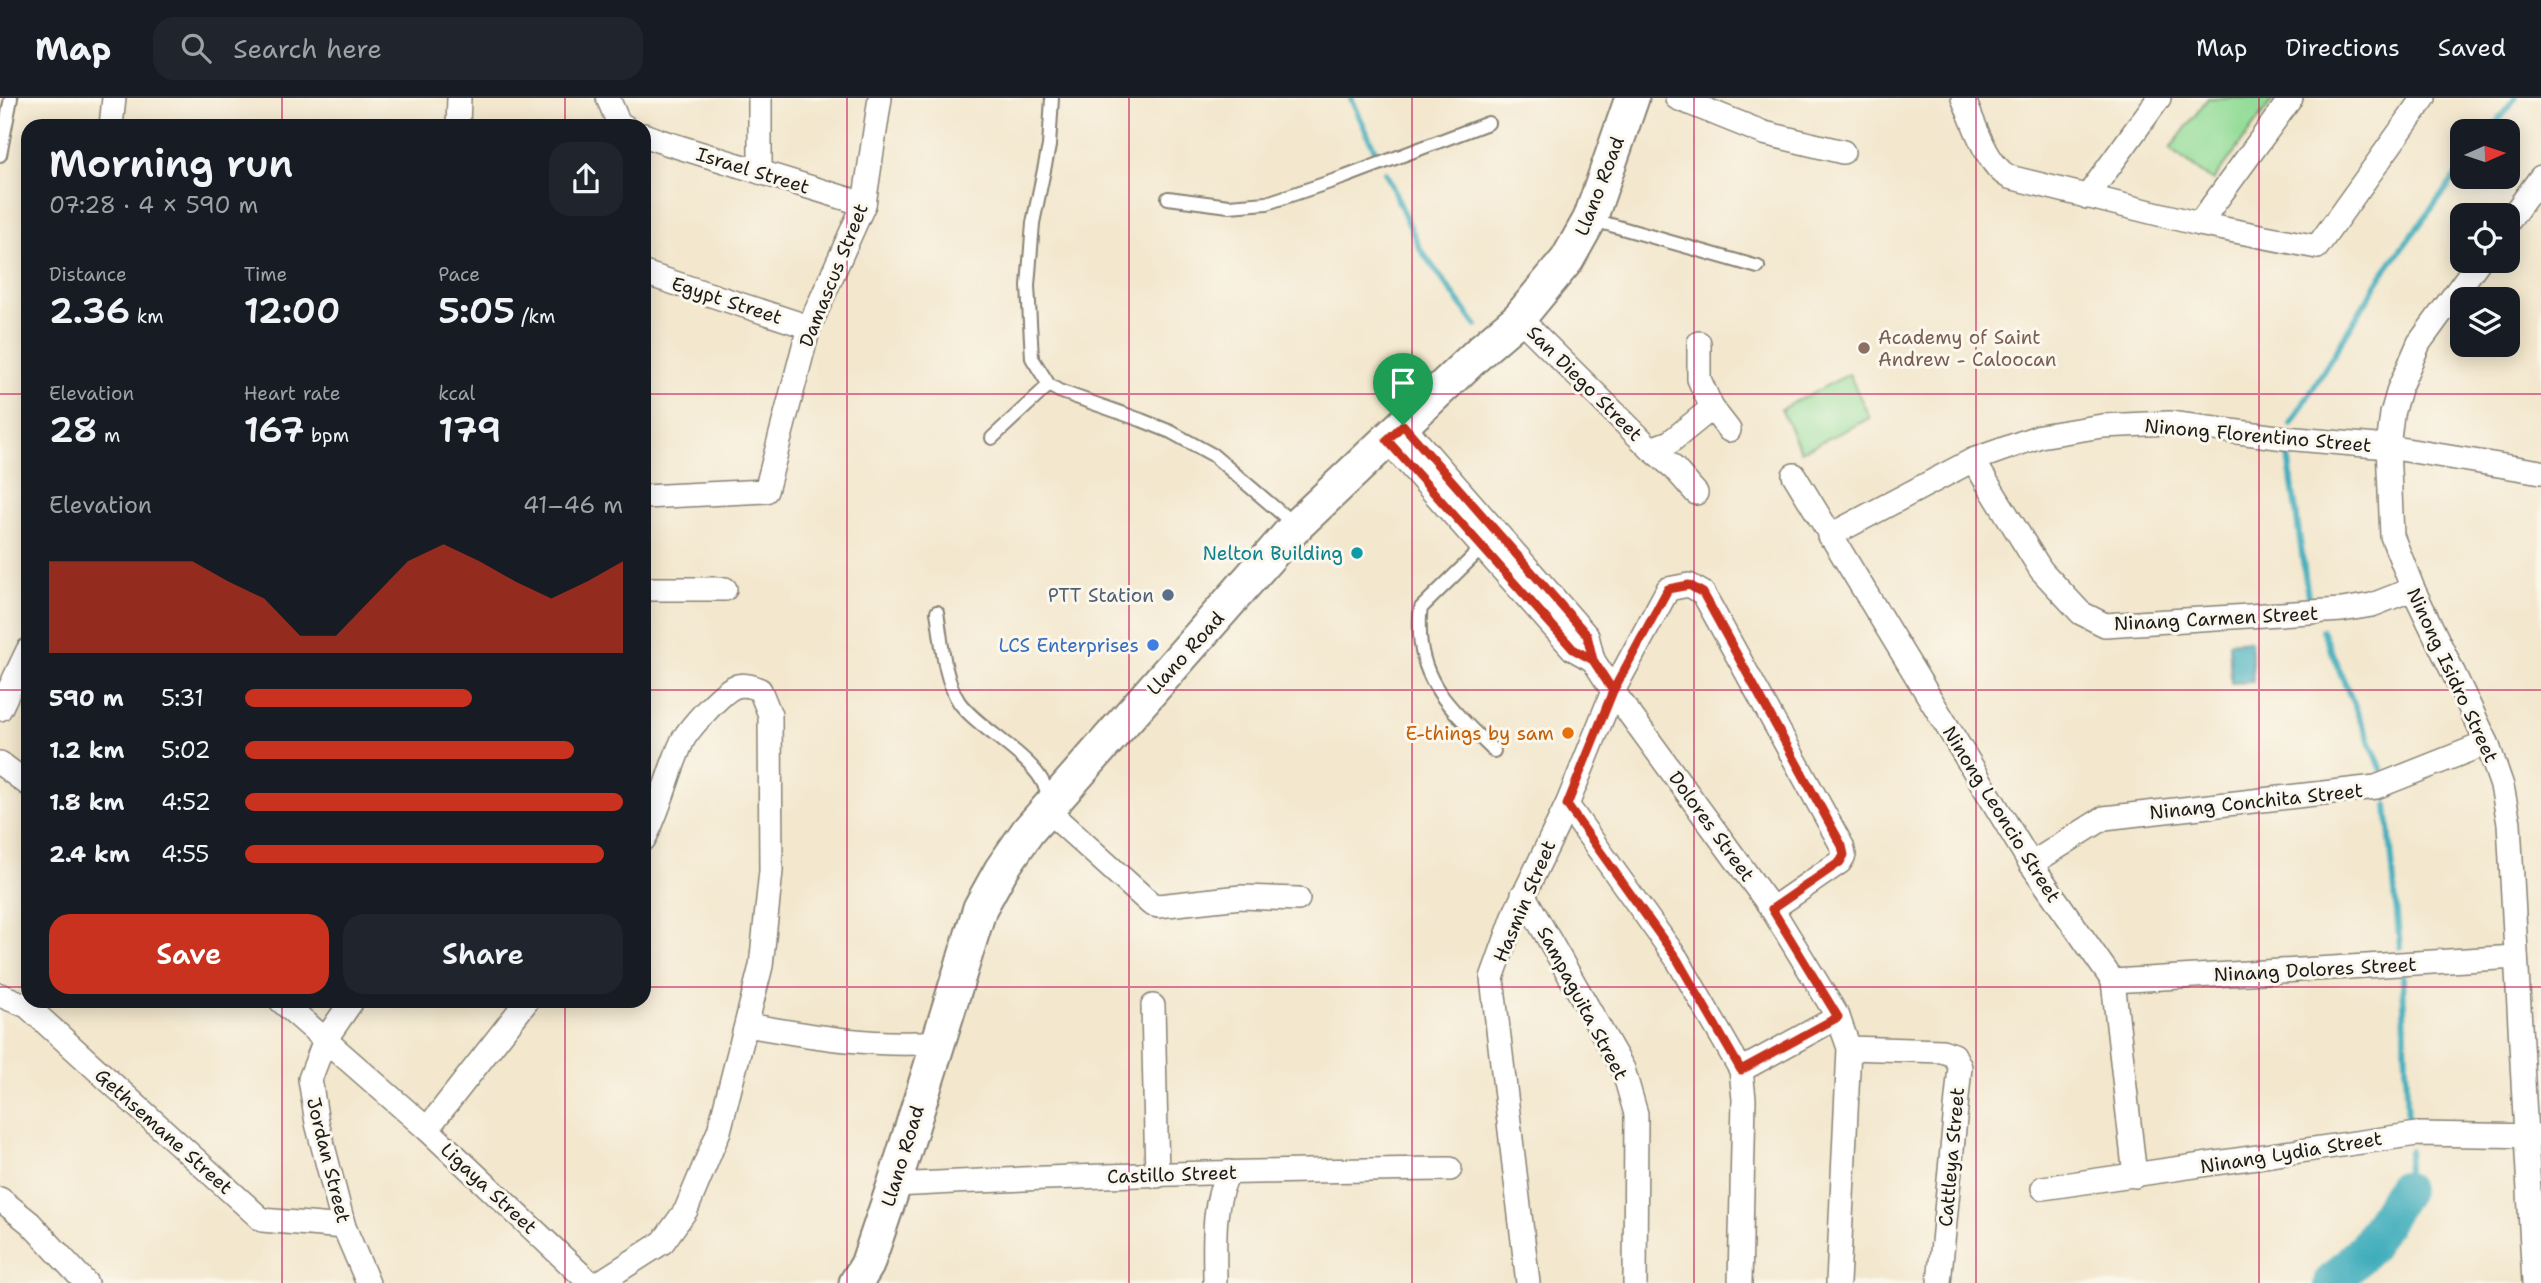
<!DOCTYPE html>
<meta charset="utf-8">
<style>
:root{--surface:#171b24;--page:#20242c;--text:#f1f3f6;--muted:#9ea1a6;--line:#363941;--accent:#c8321e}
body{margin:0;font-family:"Shantell Sans",sans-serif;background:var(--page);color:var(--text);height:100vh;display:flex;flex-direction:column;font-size:26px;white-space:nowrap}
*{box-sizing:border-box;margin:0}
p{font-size:23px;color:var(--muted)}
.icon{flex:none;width:38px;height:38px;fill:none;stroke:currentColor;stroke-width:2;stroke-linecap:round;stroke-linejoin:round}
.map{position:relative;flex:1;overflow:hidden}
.sheet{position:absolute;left:21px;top:21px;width:630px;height:889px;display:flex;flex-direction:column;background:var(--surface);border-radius:21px;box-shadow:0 4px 18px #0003}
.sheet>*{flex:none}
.needle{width:46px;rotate:87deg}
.tools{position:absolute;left:2450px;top:21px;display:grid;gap:14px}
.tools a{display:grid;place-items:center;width:70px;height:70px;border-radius:14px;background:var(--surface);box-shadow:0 4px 18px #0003;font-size:35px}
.pin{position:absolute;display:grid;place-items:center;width:60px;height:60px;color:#fff;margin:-72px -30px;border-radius:50% 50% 50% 0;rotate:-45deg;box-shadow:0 0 7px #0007}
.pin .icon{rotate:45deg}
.round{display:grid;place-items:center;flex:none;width:74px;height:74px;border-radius:21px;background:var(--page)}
.head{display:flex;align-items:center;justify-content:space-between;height:119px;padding:0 28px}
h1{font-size:38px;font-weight:600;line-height:52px}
.metrics{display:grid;grid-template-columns:repeat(3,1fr);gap:10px;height:119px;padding:7px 28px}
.metrics div{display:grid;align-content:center}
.metrics b{font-size:35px;font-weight:600}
.metrics small{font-size:19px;font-weight:400}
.metrics p{font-size:19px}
.chart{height:196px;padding:14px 28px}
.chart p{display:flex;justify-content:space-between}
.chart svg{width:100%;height:126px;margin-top:7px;fill:var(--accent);opacity:.7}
.button{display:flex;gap:14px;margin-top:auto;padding:14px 28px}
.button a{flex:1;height:80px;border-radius:21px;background:var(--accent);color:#fff;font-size:28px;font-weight:600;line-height:80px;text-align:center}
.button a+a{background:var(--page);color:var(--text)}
ul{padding:0 28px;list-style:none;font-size:23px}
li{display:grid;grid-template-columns:112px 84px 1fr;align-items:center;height:52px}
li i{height:18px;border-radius:9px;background:var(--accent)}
header{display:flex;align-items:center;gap:42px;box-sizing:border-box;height:98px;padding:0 35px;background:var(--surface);border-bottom:2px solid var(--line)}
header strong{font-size:33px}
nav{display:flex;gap:38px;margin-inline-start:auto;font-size:24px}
.search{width:490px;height:63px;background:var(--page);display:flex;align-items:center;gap:18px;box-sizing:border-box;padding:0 24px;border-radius:21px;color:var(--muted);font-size:26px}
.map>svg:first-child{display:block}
.green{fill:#93dc97;stroke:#587c5a;stroke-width:2}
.water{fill:#3fadbc;stroke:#2e646c;stroke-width:2}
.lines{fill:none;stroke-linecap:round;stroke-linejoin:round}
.stream{stroke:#3fadbc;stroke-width:6}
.river{stroke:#3fadbc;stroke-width:38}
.service-casing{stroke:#888274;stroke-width:16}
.minor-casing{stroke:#888274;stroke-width:26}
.secondary-casing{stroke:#888274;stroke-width:37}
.service{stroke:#fff;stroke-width:12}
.minor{stroke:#fff;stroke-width:23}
.secondary{stroke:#fff;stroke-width:33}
.route-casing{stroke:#fff;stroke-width:14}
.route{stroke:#c8321e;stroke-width:9}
.grid{fill:none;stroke:#c2185b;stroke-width:2;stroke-opacity:0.55}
.education-dot{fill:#8d6e63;stroke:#fbf7ec;stroke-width:2.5}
.culture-dot{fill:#0f9aa8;stroke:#fbf7ec;stroke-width:2.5}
.service-dot{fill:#5c6f8a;stroke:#fbf7ec;stroke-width:2.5}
.shop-dot{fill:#3f7fe0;stroke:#fbf7ec;stroke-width:2.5}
.food-dot{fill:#e8710a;stroke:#fbf7ec;stroke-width:2.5}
.labels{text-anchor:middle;stroke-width:6;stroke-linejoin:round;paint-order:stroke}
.street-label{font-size:19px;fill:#1c1c1c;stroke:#fbf7ec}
.education-label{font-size:19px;fill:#785e54;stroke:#fbf7ec;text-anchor:start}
.culture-label{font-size:19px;fill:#0d838f;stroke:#fbf7ec;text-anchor:end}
.service-label{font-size:19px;fill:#4e5e75;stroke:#fbf7ec;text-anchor:end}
.shop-label{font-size:19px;fill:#366cbe;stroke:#fbf7ec;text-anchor:end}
.food-label{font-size:19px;fill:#c56008;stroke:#fbf7ec;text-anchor:end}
</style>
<header>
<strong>Map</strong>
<div class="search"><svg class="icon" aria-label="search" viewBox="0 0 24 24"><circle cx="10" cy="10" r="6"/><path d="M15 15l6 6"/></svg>Search here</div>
<nav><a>Map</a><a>Directions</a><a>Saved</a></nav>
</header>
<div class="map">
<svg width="2541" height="1185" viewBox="0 0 2541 1185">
<rect width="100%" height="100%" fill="#fbf7ec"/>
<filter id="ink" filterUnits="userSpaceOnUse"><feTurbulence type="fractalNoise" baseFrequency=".0143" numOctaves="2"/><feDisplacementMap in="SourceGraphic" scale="14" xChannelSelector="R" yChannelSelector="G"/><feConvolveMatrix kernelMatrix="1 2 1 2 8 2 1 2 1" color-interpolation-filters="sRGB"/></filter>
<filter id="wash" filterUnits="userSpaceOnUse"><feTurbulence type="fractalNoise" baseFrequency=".00686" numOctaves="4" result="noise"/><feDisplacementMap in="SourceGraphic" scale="28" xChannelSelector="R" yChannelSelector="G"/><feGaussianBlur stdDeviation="1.57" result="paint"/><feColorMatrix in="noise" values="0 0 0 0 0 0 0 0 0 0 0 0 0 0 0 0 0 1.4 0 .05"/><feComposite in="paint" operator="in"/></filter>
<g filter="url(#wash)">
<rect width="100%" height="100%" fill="#f3e7cd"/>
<g class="green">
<polygon points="2208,0 2274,0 2213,83 2170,51"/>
<polygon points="1849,276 1870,320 1801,354 1781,311"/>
</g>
<polygon class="water" points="2251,542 2253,584 2231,585 2229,544"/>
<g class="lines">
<g class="stream">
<polyline points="1351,0 1378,59"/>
<polyline points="2490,33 2515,0"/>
<polyline points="1386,75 1420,151 1476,227"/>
<polyline points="2291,326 2384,174 2462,70"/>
<polyline points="2288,357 2308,499"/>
<polyline points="2322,532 2382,672"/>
<polyline points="2387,707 2400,849"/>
<polyline points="2403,878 2408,1027"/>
<polyline points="2403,1092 2410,1053"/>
</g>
<polyline class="river" points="2332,1185 2368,1148 2403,1092"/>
</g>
</g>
<g filter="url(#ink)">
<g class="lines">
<g class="service-casing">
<g id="service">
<polyline points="1052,0 1049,48 1033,125 1028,188 1032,260 1049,287 1059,293 1141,322 1171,334 1213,357 1296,428"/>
<polyline points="0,57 11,0"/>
<polyline points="1168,100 1229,108 1267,105 1345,79 1488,25"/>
<polyline points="1590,121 1758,169"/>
<polyline points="992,340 1049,287"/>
<path d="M1483 449 1421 510C1419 519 1420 528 1420 537 1423 591 1459 618 1494 653"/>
<path d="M937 514C942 543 943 579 959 604 981 635 1048 664 1048 703"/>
</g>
</g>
<g class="minor-casing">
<g id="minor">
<polyline points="608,0 619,26 624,28"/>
<polyline points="1677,0 1764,35 1843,54"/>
<path d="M1963 0C1974 24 1986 67 2009 79L2199 126 2317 149 2424 0"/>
<polyline points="111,28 114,0"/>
<polyline points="458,28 459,0"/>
<polyline points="644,37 663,44 864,106"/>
<polyline points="760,74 760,0"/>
<polyline points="2087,99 2159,0"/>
<polyline points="2508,124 2541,79"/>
<polyline points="2199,126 2291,0"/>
<polyline points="2479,163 2419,245 2399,291 2392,316 2388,349 2392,438 2413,491 2487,645 2502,688 2509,725 2534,1185"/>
<polyline points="644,175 809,229"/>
<polyline points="1519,220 1651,351 1670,344 1712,310 1729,332"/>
<polyline points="1699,245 1699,281 1712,310"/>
<polyline points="1403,327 1587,538 1593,562 1613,593 1772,811 1838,919 1849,950 1838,1185"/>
<polyline points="1387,342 1573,551 1593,562"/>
<polyline points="1651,351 1674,370 1696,395"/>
<polyline points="1973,362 2041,472 2081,515 2105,527 2342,512 2372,507 2413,491"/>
<polyline points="1794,377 2031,766 2113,883 2135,1078"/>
<polyline points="644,399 766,393 809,229 864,106 880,0"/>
<polyline points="1829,438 1973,362 2040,338 2102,328 2169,325 2285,340 2388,349 2541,374"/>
<polyline points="644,491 725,491"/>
<polyline points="0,611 28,552"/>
<polyline points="0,665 28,686"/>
<polyline points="1567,707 1677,861 1741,972 1744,1001 1740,1185"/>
<polyline points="1048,713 1151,806 1158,808 1241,799 1298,801"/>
<polyline points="2031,766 2104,720 2376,689 2487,645"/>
<polyline points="1523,796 1623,971 1636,1016 1635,1185"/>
<polyline points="2113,883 2516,859"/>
<polyline points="0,897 27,908 262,1122 344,1129"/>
<polyline points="281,903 427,1031 590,1185"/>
<polyline points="352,903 325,942 310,981 317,1025 344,1129 368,1185"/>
<polyline points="1153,908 1157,1078"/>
<path d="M747 927C810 938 872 949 937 944"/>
<polyline points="1849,950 1942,953 1954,957 1960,969 1939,1185"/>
<polyline points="1741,972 1838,919"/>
<polyline points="427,1031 527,903"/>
<path d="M894 1087C1080 1077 1265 1073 1450 1071"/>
<polyline points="2043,1090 2417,1036 2541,1038"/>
<polyline points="0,1101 30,1125 86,1185"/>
<path d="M599 1185 663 1144 686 1112 719 1033 761 868 771 773 770 617 760 592C752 588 743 585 734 589 722 594 687 632 682 644 667 676 661 710 644 741"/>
<path d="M1215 1185C1215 1149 1211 1106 1229 1074"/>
<polyline points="1528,1185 1492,880 1516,813 1567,707 1613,593 1668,491 1689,487 1703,495 1842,748 1844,757 1840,764 1772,811"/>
</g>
</g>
<g class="secondary-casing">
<polyline id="secondary" points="856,1185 867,1167 894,1087 980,810 1001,772 1028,733 1296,428 1484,250 1519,220 1552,180 1567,162 1590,121 1632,0"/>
</g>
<use href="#service" class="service"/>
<use href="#minor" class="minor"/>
<use href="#secondary" class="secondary"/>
</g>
</g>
<g class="lines" filter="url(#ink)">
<g class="route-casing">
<polyline id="route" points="1403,327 1387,342 1573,551 1593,562 1613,593 1567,707 1677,861 1741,972 1838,919 1772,811 1840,764 1844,757 1842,748 1703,495 1689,487 1668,491 1613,593 1593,562 1587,537 1403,327"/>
</g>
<use href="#route" class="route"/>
</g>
<path class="grid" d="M282 0V28M565 0V28M847 0V1185M1129 0V1185M1412 0V1185M1694 0V1185M1976 0V1185M2259 0V1185M0 296H28M644 296H2541M0 592H28M644 592H2541M0 889H28M644 889H2541M282 903V1185M565 903V1185"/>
<circle class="education-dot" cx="1864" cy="250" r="7"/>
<circle class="culture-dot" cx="1357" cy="455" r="7"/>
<circle class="service-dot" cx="1168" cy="497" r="7"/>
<circle class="shop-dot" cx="1153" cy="547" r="7"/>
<circle class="food-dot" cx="1568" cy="635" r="7"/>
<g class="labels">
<g class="street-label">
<text transform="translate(753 72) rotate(17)" y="7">Israel Street</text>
<text transform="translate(1599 88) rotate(-69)" y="7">Llano Road</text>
<text transform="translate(833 177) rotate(-68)" y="7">Damascus Street</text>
<text transform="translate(727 202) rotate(18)" y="7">Egypt Street</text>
<text transform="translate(1585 285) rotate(45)" y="7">San Diego Street</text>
<text transform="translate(2258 337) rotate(5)" y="7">Ninong Florentino Street</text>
<text transform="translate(2216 520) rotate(-3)" y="7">Ninang Carmen Street</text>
<text transform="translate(1185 555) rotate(-48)" y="7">Llano Road</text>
<text transform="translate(2453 577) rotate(65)" y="7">Ninong Isidro Street</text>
<text transform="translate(2256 703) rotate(-6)" y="7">Ninang Conchita Street</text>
<text transform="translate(2002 716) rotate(58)" y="7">Ninong Leoncio Street</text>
<text transform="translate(1712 728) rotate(54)" y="7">Dolores Street</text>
<text transform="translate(1524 803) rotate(-67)" y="7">Hasmin Street</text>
<text transform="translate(2315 871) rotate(-3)" y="7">Ninang Dolores Street</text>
<text transform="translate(1583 905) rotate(62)" y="7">Sampaguita Street</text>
<text transform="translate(164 1033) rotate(42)" y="7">Gethsemane Street</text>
<text transform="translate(2291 1054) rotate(-9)" y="7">Ninang Lydia Street</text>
<text transform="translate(902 1058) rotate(-73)" y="7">Llano Road</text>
<text transform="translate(1951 1059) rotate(-85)" y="7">Cattleya Street</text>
<text transform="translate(329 1062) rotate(76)" y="7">Jordan Street</text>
<text transform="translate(1172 1076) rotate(-2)" y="7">Castillo Street</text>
<text transform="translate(489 1090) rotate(43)" y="7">Ligaya Street</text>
</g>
<g class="education-label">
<text x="1878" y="246">Academy of Saint<tspan x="1878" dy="22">Andrew - Caloocan</tspan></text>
</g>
<g class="culture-label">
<text x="1343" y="462">Nelton Building</text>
</g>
<g class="service-label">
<text x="1154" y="504">PTT Station</text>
</g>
<g class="shop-label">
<text x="1139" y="554">LCS Enterprises</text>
</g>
<g class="food-label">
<text x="1554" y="642">E-things by sam</text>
</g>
</g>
</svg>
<div class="tools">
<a><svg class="needle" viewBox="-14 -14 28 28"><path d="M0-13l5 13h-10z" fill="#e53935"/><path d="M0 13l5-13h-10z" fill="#9ea1a6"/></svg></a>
<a><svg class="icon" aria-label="locate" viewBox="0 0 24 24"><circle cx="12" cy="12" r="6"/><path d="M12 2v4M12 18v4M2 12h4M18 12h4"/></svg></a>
<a><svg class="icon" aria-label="layers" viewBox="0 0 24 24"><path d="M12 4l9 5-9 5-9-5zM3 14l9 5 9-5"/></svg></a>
</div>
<div class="pin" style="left:1403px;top:327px;background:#1e9e55"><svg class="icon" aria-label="arrive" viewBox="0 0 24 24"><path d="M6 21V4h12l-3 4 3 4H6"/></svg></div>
<section class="sheet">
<div class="head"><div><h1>Morning run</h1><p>07:28 · 4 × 590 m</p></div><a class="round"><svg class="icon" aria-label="share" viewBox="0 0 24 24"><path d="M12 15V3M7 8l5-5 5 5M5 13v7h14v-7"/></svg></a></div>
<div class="metrics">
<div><p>Distance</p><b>2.36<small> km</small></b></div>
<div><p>Time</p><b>12:00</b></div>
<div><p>Pace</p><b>5:05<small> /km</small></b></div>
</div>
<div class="metrics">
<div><p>Elevation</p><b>28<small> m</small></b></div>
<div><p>Heart rate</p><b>167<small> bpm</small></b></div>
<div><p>kcal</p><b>179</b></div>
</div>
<div class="chart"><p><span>Elevation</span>41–46 m</p>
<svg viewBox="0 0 160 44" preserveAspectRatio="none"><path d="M0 44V12L10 12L20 12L30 12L40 12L50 19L60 25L70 38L80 38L90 25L100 12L110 6L120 12L130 19L140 25L150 19L160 12V44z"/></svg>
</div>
<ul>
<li><b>590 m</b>5:31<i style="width:60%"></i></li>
<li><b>1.2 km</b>5:02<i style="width:87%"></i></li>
<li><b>1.8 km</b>4:52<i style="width:100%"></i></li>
<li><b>2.4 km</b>4:55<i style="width:95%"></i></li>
</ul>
<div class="button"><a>Save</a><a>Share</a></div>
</section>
</div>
